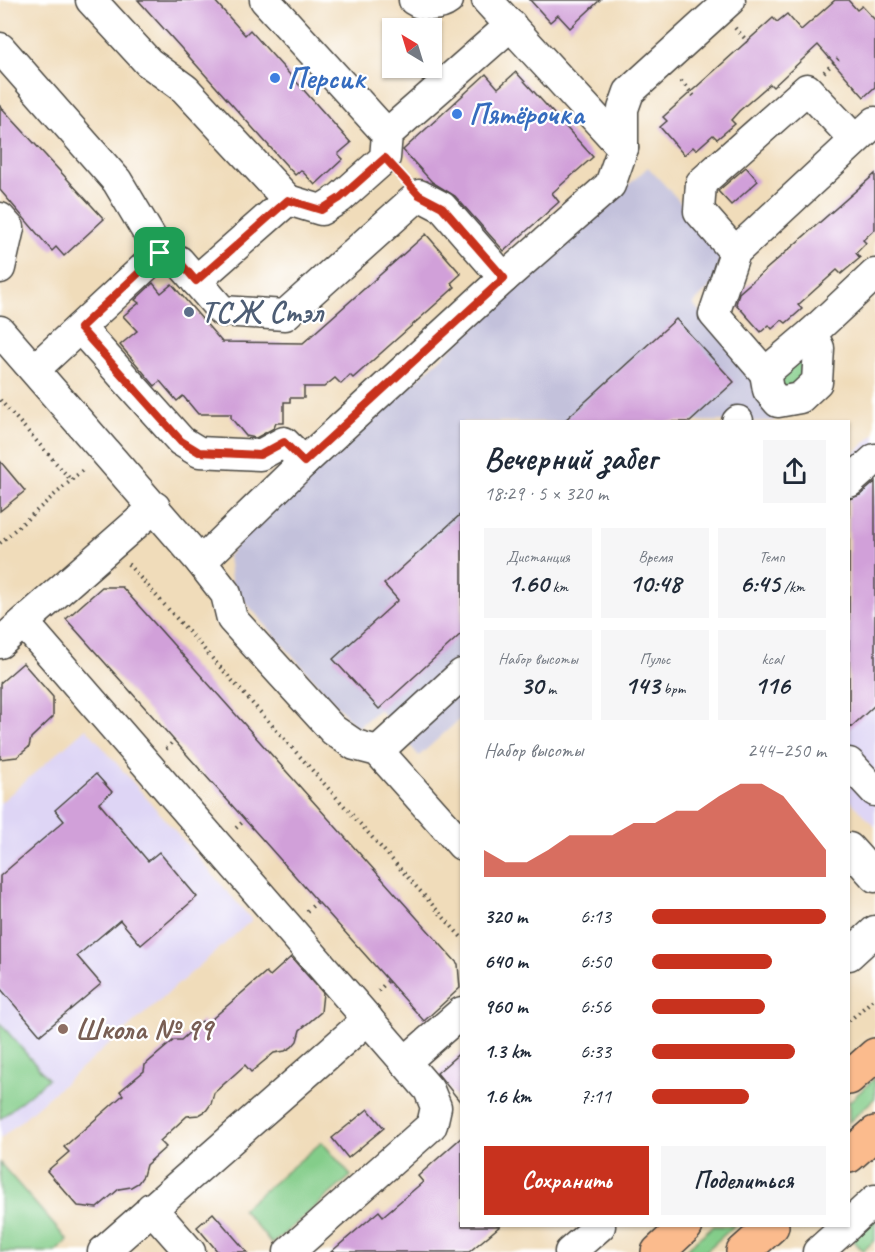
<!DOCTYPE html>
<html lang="ru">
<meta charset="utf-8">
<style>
:root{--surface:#fff;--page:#f6f6f7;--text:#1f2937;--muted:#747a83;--accent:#c8321e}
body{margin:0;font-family:Caveat,sans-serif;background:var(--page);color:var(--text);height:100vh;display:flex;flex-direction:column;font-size:22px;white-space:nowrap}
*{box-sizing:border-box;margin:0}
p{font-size:20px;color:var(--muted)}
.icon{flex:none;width:33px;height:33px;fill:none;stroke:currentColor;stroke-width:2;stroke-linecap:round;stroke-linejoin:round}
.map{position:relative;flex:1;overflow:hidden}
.details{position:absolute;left:460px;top:420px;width:390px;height:807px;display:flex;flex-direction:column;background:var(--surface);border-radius:0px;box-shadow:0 2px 4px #0004}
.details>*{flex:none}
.needle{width:39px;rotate:322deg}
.tools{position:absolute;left:382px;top:18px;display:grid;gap:12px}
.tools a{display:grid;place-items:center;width:60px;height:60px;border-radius:0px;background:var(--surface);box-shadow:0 2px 4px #0004;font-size:30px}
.pin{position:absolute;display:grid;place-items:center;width:51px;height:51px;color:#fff;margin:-26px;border-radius:12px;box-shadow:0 3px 9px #0006}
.round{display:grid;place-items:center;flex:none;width:63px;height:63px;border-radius:0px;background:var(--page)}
.headline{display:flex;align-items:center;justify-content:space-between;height:102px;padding:0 24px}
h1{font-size:33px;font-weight:800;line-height:45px}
.figures{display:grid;grid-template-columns:repeat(3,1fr);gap:9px;height:102px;padding:6px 24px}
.figures div{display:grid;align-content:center;border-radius:0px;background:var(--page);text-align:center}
.figures b{font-size:26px;font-weight:800}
.figures small{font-size:16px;font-weight:400}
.figures p{font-size:16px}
.chart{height:168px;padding:12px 24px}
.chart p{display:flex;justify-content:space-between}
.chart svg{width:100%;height:108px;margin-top:6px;fill:var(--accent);opacity:.7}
.button{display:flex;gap:12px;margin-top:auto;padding:12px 24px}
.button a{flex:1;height:69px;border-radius:0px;background:var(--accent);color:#fff;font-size:24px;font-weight:800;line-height:69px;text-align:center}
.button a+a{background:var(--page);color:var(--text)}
ul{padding:0 24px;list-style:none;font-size:20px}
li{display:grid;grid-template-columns:96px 72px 1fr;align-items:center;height:45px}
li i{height:15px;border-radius:8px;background:var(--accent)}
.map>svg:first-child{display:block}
.built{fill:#ded5f5}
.industrial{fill:#c3c1db}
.green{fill:#84cd8a;stroke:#587c5a;stroke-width:1.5}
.building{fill:#d1a0d9}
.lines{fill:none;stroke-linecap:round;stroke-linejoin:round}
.minor-casing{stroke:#494640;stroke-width:33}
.major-casing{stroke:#494640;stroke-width:36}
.path{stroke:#494640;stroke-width:4;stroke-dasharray:1.5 4.5;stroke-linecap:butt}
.minor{stroke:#fff;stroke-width:30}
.major{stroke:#fbbb8d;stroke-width:33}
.route-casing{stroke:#fff;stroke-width:12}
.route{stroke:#c8321e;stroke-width:8}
.shop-dot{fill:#3f7fe0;stroke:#fff;stroke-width:2}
.service-dot{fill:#5c6f8a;stroke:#fff;stroke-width:2}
.education-dot{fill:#8d6e63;stroke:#fff;stroke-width:2}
.labels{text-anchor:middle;stroke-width:4.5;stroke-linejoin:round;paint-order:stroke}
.shop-label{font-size:30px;font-weight:bold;fill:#366cbe;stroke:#fff;text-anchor:start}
.service-label{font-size:30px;font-weight:bold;fill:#4e5e75;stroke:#fff;text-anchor:start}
.education-label{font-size:30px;font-weight:bold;fill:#785e54;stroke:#fff;text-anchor:start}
</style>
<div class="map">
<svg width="875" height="1252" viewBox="0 0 875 1252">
<rect width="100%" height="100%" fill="#fff"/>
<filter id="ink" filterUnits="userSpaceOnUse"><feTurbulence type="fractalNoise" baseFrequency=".0167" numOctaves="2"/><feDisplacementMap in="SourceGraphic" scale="12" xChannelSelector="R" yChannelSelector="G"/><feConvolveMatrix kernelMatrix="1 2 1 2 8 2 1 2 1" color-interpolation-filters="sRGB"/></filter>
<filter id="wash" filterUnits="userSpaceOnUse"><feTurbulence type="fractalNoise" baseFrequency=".008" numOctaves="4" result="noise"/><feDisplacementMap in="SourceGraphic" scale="24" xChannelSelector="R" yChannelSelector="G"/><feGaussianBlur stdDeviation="1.35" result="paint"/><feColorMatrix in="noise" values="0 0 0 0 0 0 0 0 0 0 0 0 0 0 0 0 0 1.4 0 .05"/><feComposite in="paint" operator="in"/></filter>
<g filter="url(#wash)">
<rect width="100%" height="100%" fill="#f0dcba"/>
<g class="built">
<polygon points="875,434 875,827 849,799 849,458"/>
<polygon points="86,728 252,920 0,1139 0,803"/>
</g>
<polygon class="industrial" points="648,167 722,247 715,282 693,304 744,362 775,421 462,422 462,717 419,756 379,709 357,728 232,587 228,556 242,538 439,360"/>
<g class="green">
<polygon points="811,353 809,380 780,392 775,374"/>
<polygon points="0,1023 48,1079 0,1119"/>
<polygon points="875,1078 875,1098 849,1122 849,1102"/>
<polygon points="322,1142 351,1176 272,1244 242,1209"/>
<polygon points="0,1163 68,1241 55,1252 0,1252"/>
<polygon points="875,1213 875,1240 863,1251 849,1236"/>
<polygon points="713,1226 734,1226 705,1252 683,1252"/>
</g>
<g id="blocks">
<g class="building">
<polygon points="138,0 214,0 245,35 250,30 351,143 338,154 343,159 315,185 301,170 295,175"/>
<polygon points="530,0 600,0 570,28 558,15 550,22"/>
<polygon points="835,0 848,0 857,10 862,6 875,20 875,87 864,97 818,45 773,87 770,84 739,111 731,120 735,124 717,139 713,135 696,150 693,147 684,155 660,127 667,121 663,117 773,18 777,22 787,14 801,30"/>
<polygon points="516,72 593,157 552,193 559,202 504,251 455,196 432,182 403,150 486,74 498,88"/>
<polygon points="0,106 104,219 64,256 56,247 52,251 0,190"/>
<polygon points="746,167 758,181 731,205 718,191"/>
<polygon points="875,174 875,229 863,240 866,243 856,253 860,258 841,274 837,270 807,297 798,305 802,309 786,323 782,320 772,329 769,325 761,332 736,304 739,293"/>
<polygon points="426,234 461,274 451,283 455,287 353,378 350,375 341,384 335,378 324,387 304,387 304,398 290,398 290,402 284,402 284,423 276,423 274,428 256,438 246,436 231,418 231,414 198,414 183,396 177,401 160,381 155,386 120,345 137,331 123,316 139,303 135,300 153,283 161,293 172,284 222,342 303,343"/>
<polygon points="676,319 734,382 690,422 563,422"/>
<polygon points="0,461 25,491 0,511"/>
<polygon points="875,482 875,705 849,729 849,499 860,495"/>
<polygon points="462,513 462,633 379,709 333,659 398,600 384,584"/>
<polygon points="102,587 122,587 458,964 460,988 424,1021 66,619"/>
<polygon points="23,663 53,697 53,717 31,738 29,747 17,757 0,759 0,683"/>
<polygon points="96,774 112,792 99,803 148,861 159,852 197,897 141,945 120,920 77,956 101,984 40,1035 0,988 0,876 64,821 55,810"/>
<polygon points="291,957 323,993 321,1012 300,1030 297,1041 292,1047 285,1051 274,1053 251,1072 245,1065 214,1093 211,1104 206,1111 199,1115 187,1116 160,1141 166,1147 146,1165 143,1176 138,1183 131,1187 119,1189 97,1208 78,1206 47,1171 69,1152 64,1147 123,1095 120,1091 144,1071 145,1065 174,1040 181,1040 202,1021 205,1025 266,972 270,976"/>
<polygon points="462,1051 462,1104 437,1073"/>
<polygon points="368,1109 384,1128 348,1158 332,1138"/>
<polygon points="462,1137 462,1226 500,1226 469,1252 331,1252 379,1211 383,1216 423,1182 418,1176"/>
<polygon points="213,1213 247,1252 218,1252 197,1227"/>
</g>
</g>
</g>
<g filter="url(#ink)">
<use href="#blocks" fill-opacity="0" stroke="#494640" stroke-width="1.5"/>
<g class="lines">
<g class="minor-casing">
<g id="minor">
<polyline points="91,0 148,62 185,89 288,200"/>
<polyline points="265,0 387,134"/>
<path d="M414 0C423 6 439 7 448 0"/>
<polyline points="487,0 623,148"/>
<polyline points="0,48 117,181 160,253 179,261 222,311 285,315 419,195 442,207 504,278"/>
<polyline points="875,122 735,252 714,314 765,373 812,333 875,274"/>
<polyline points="0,218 9,228 0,268"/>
<polyline points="735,252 699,211 701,183 807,89 855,140"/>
<polyline points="196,281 288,200 321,210 340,198 385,158 387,134 511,25"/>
<polyline points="80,328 181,441 199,452 260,455 284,442 304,462"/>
<polyline points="0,331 201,562 226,594 232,619 333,730 355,745 378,751 462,845"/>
<polyline points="35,369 160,253"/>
<polyline points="765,373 768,390 778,402 800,398 817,382 819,348 812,333"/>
<polyline points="737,422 738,421"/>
<polyline points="849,482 875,459"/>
<polyline points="201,562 304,462 504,278 610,185 623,148 623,109 629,92 730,0"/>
<polyline points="24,623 405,1062 429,1090 436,1107 432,1125 289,1252"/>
<polyline points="0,643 155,507"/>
<polyline points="378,751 462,674"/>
<polyline points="849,763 875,791"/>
<polyline points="849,848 875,877"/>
<polyline points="849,955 875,931"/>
<polyline points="405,1062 462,1012"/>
<polyline points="151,1208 190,1252"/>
<polyline points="849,1224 875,1200"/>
<polyline points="103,1252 368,1019"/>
<polyline points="570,1252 600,1226"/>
<polyline points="818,1252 847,1226"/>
</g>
</g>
<g class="major-casing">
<g id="major">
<polyline points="849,1078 875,1055"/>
<polyline points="849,1156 875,1133"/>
<polyline points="658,1252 686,1226"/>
<polyline points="743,1252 772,1226"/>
</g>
</g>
<g class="path">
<polyline points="735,28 751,45"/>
<polyline points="824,72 839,58"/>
<polyline points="681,81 694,96"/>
<polyline points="0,400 71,480"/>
<polyline points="0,543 85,468"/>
<polyline points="128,564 462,938"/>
<polyline points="166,749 174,741"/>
<polyline points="236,828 245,820"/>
<polyline points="307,911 317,902"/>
<polyline points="378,991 388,981"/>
<polyline points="849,1021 875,998"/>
</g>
<use href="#minor" class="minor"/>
<use href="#major" class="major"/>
</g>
</g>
<g class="lines" filter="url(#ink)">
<g class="route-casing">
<polygon id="route" points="385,158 419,195 442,207 504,278 304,462 284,442 260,455 199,452 181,441 80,328 160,253 179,261 196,281 288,200 321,210 340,198"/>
</g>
<use href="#route" class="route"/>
</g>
<g class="shop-dot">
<circle cx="275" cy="78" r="6"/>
<circle cx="457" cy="114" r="6"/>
</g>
<circle class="service-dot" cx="189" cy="312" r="6"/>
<circle class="education-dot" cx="63" cy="1029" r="6"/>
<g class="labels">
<g class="shop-label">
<text x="287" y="88">Персик</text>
<text x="469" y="124">Пятёрочка</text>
</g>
<g class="service-label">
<text x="201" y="322">ТСЖ Стэл</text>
</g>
<g class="education-label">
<text x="75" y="1039">Школа № 99</text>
</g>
</g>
</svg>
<div class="tools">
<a><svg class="needle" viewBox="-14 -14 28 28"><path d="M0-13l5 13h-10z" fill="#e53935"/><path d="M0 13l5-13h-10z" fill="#747a83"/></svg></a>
</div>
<div class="pin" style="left:160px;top:253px;background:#1e9e55"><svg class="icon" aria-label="arrive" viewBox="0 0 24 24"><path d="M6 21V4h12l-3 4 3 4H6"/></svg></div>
<section class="details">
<div class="headline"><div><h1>Вечерний забег</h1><p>18:29 · 5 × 320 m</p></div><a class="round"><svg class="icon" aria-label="share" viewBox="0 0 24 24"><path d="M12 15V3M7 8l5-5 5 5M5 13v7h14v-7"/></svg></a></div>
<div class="figures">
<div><p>Дистанция</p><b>1.60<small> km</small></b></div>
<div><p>Время</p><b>10:48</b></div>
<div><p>Темп</p><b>6:45<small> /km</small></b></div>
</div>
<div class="figures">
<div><p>Набор высоты</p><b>30<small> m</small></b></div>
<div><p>Пульс</p><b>143<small> bpm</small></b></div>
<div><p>kcal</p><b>116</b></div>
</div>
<div class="chart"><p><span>Набор высоты</span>244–250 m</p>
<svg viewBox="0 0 160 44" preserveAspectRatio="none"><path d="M0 44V33L10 38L20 38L30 33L40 27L50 27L60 27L70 22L80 22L90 17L100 17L110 11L120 6L130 6L140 11L150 22L160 33V44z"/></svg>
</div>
<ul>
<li><b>320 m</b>6:13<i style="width:100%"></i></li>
<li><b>640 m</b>6:50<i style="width:69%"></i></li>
<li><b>960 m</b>6:56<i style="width:65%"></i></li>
<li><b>1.3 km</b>6:33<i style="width:82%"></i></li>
<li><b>1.6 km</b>7:11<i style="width:56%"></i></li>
</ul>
<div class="button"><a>Сохранить</a><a>Поделиться</a></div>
</section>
</div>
